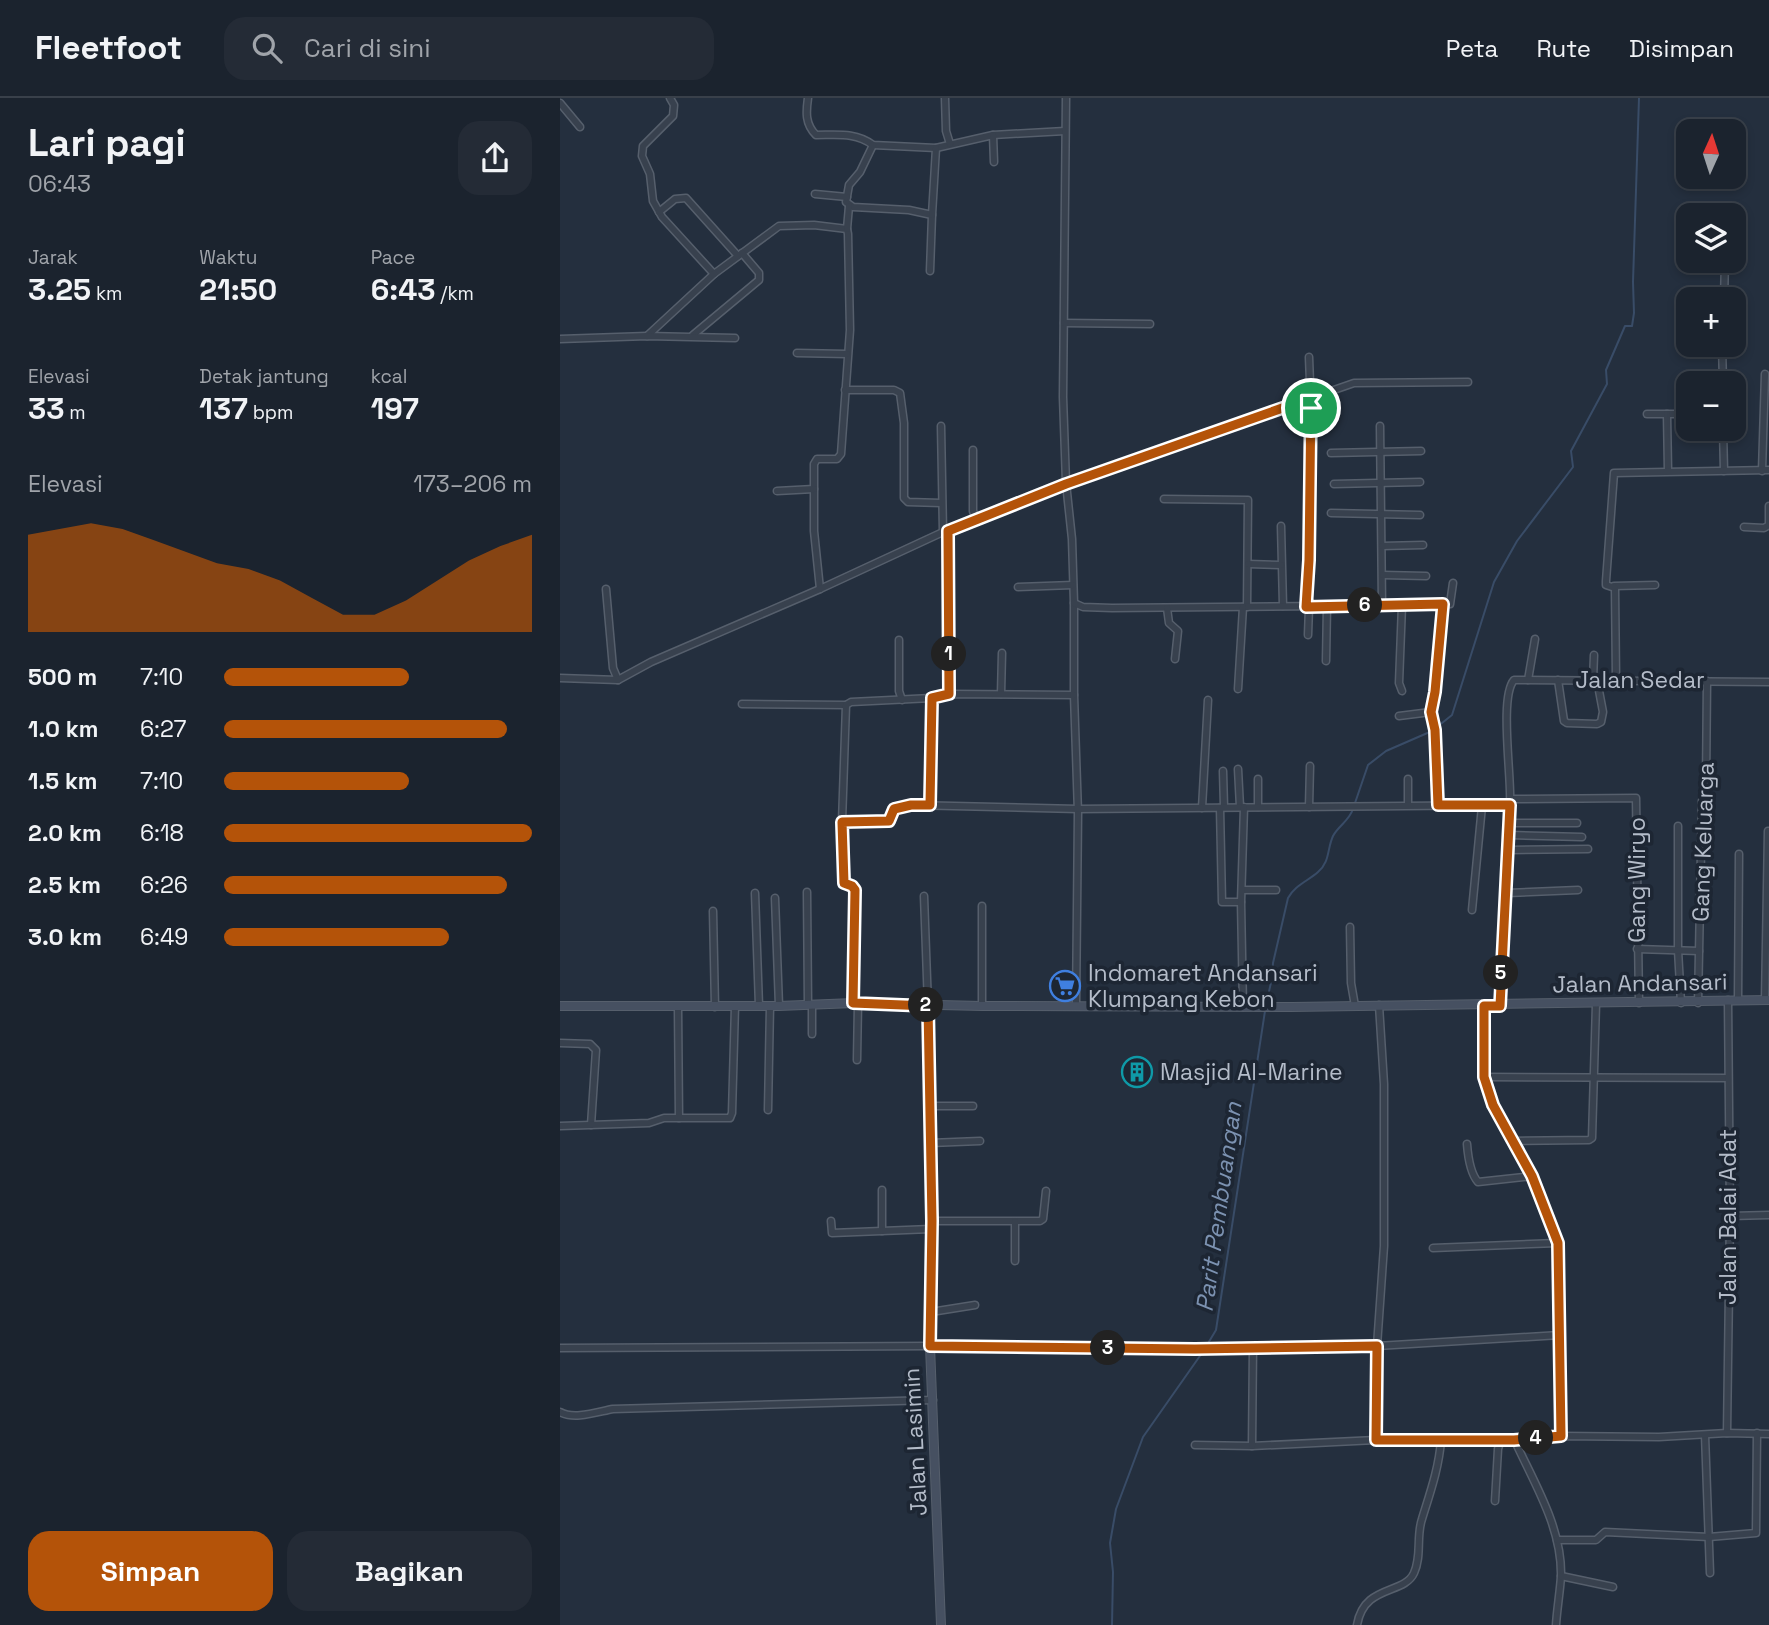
<!DOCTYPE html>
<html lang="id">
<meta charset="utf-8">
<style>
:root{--surface:#1b232e;--page:#242b36;--text:#f1f3f6;--muted:#a0a4aa;--line:#39404a;--accent:#b45309}
body{margin:0;font-family:"Space Grotesk",sans-serif;background:var(--page);color:var(--text);height:100vh;display:flex;flex-direction:column;font-size:26px;white-space:nowrap}
*{box-sizing:border-box;margin:0}
p{font-size:23px;color:var(--muted)}
.icon{flex:none;width:38px;height:38px;fill:none;stroke:currentColor;stroke-width:2;stroke-linecap:round;stroke-linejoin:round}
.map{position:relative;flex:1;overflow:hidden}
.sheet{display:flex;flex-direction:column;background:var(--surface);width:560px}
.sheet>*{flex:none}
.needle{width:46px;rotate:3deg}
.controls{position:absolute;left:1116px;top:21px;display:grid;gap:14px}
.controls a{display:grid;place-items:center;width:70px;height:70px;border-radius:14px;background:var(--surface);box-shadow:0 4px 10px #0003,0 0 0 2px var(--line);font-size:35px}
.pin{position:absolute;display:grid;place-items:center;width:60px;height:60px;color:#fff;margin:-30px;border:4px solid #fff;border-radius:50%;box-shadow:0 2px 7px #0007}
.km{position:absolute;width:35px;height:35px;margin:-18px;border-radius:50%;background:#222;color:#fff;font-size:19px;line-height:35px;text-align:center}
.round{display:grid;place-items:center;flex:none;width:74px;height:74px;border-radius:21px;background:var(--page)}
.summary{display:flex;align-items:center;justify-content:space-between;height:119px;padding:0 28px}
h1{font-size:38px;font-weight:800;line-height:52px}
.stats{display:grid;grid-template-columns:repeat(3,1fr);gap:10px;height:119px;padding:7px 28px}
.stats div{display:grid;align-content:center}
.stats b{font-size:30px;font-weight:800}
.stats small{font-size:19px;font-weight:400}
.stats p{font-size:19px}
.chart{height:196px;padding:14px 28px}
.chart p{display:flex;justify-content:space-between}
.chart svg{width:100%;height:126px;margin-top:7px;fill:var(--accent);opacity:.7}
.primary-button{display:flex;gap:14px;margin-top:auto;padding:14px 28px}
.primary-button a{flex:1;height:80px;border-radius:21px;background:var(--accent);color:#fff;font-size:28px;font-weight:800;line-height:80px;text-align:center}
.primary-button a+a{background:var(--page);color:var(--text)}
ul{padding:0 28px;list-style:none;font-size:23px}
li{display:grid;grid-template-columns:112px 84px 1fr;align-items:center;height:52px}
li i{height:18px;border-radius:9px;background:var(--accent)}
header{display:flex;align-items:center;gap:42px;box-sizing:border-box;height:98px;padding:0 35px;background:var(--surface);border-bottom:2px solid var(--line)}
header strong{font-size:33px}
nav{display:flex;gap:38px;margin-inline-start:auto;font-size:24px}
.search{width:490px;height:63px;background:var(--page);display:flex;align-items:center;gap:18px;box-sizing:border-box;padding:0 24px;border-radius:21px;color:var(--muted);font-size:26px}
main{display:flex;flex:1;min-height:0}
.map>svg:first-child{display:block}
.lines{fill:none;stroke-linecap:round;stroke-linejoin:round}
.stream{stroke:#394c67;stroke-width:2}
.street-casing{stroke:#565f6c;stroke-width:9}
.secondary-casing{stroke:#565f6c;stroke-width:10}
.street{stroke:#38414e;stroke-width:6}
.secondary{stroke:#465061;stroke-width:8}
.route-casing{stroke:#fff;stroke-width:14}
.route{stroke:#b45309;stroke-width:9}
.labels{text-anchor:middle;stroke-width:7;stroke-linejoin:round;paint-order:stroke}
.street-label{font-size:23px;fill:#b4bcc9;stroke:#1d2633}
.poi-label{font-size:23px;fill:#b4bcc9;stroke:#1d2633;text-anchor:start}
.water-label{font-size:24px;font-style:italic;fill:#7c92b1;stroke:#1d2633}
</style>
<header>
<strong>Fleetfoot</strong>
<div class="search"><svg class="icon" aria-label="search" viewBox="0 0 24 24"><circle cx="10" cy="10" r="6"/><path d="M15 15l6 6"/></svg>Cari di sini</div>
<nav><a>Peta</a><a>Rute</a><a>Disimpan</a></nav>
</header>
<main>
<section class="sheet">
<div class="summary"><div><h1>Lari pagi</h1><p>06:43</p></div><a class="round"><svg class="icon" aria-label="share" viewBox="0 0 24 24"><path d="M12 15V3M7 8l5-5 5 5M5 13v7h14v-7"/></svg></a></div>
<div class="stats">
<div><p>Jarak</p><b>3.25<small> km</small></b></div>
<div><p>Waktu</p><b>21:50</b></div>
<div><p>Pace</p><b>6:43<small> /km</small></b></div>
</div>
<div class="stats">
<div><p>Elevasi</p><b>33<small> m</small></b></div>
<div><p>Detak jantung</p><b>137<small> bpm</small></b></div>
<div><p>kcal</p><b>197</b></div>
</div>
<div class="chart"><p><span>Elevasi</span>173–206 m</p>
<svg viewBox="0 0 160 44" preserveAspectRatio="none"><path d="M0 44V10L10 8L20 6L30 8L40 12L50 16L60 20L70 22L80 26L90 32L100 38L110 38L120 33L130 26L140 19L150 14L160 10V44z"/></svg>
</div>
<ul>
<li><b>500 m</b>7:10<i style="width:60%"></i></li>
<li><b>1.0 km</b>6:27<i style="width:92%"></i></li>
<li><b>1.5 km</b>7:10<i style="width:60%"></i></li>
<li><b>2.0 km</b>6:18<i style="width:100%"></i></li>
<li><b>2.5 km</b>6:26<i style="width:92%"></i></li>
<li><b>3.0 km</b>6:49<i style="width:73%"></i></li>
</ul>
<div class="primary-button"><a>Simpan</a><a>Bagikan</a></div>
</section>
<div class="map">
<svg width="1209" height="1527" viewBox="0 0 1209 1527">
<rect width="100%" height="100%" fill="#242f3e"/>
<g class="lines">
<g class="stream">
<polyline points="877,629 892,617 934,484 957,443 1013,369 1011,353 1047,286 1046,272 1065,228 1072,228 1074,215 1073,184 1079,0"/>
<polyline points="795,705 808,667 826,653 872,633"/>
<path d="M706 907 712 880 713 865 728 800C735 787 748 783 758 774 770 764 767 751 773 738 778 728 789 723 793 711"/>
<polyline points="647,1247 656,1232 705,913"/>
<polyline points="552,1527 553,1474 550,1445 556,1411 583,1339 642,1255"/>
</g>
<g class="street-casing">
<g id="street">
<polyline points="110,0 114,7 113,18 83,48 82,58 90,76 93,103 102,119 154,176 219,128 254,127 287,131 288,136 290,232 281,356 277,361 257,361 254,366 254,433 260,491"/>
<path d="M248 0C246 14 245 26 256 37 277 37 296 34 313 47L376 50 433 37 505 33"/>
<polyline points="385,0 386,33 390,46"/>
<polyline points="506,0 503,299 506,385 512,441 514,505 514,597 518,715 516,908"/>
<polyline points="0,5 20,29"/>
<polyline points="433,37 434,64"/>
<polyline points="313,47 300,74 289,87 286,104 293,109 349,112 372,117 370,173"/>
<polyline points="255,96 287,99"/>
<polyline points="99,114 115,101 126,100 178,158"/>
<polyline points="372,117 376,50"/>
<polyline points="287,131 289,108"/>
<polyline points="1164,201 1165,163"/>
<polyline points="504,225 590,226"/>
<polyline points="133,237 199,182 199,175 182,155"/>
<polyline points="87,238 154,176"/>
<polyline points="0,241 87,238 175,240"/>
<polyline points="1162,247 1163,285"/>
<polyline points="237,255 287,256"/>
<polyline points="285,292 334,292 340,295 344,325 344,400 348,404 381,405"/>
<polyline points="1087,316 1129,316"/>
<polyline points="1107,316 1108,373"/>
<polyline points="381,328 383,434"/>
<polyline points="820,328 822,507"/>
<polyline points="1163,331 1164,373"/>
<polyline points="413,352 413,413 416,422"/>
<polyline points="771,355 861,353"/>
<polyline points="1202,373 1205,276"/>
<polyline points="774,386 860,384"/>
<polyline points="217,393 254,391"/>
<polyline points="604,401 688,402 687,509"/>
<polyline points="771,415 860,417"/>
<polyline points="721,428 723,508"/>
<polyline points="1184,429 1204,430 1209,427 1209,408"/>
<polyline points="388,433 389,596"/>
<polyline points="822,448 863,447"/>
<polyline points="688,466 721,467"/>
<polyline points="823,477 866,478"/>
<polyline points="1054,488 1095,487"/>
<polyline points="458,489 513,487"/>
<polyline points="46,491 53,570 58,582"/>
<polyline points="514,505 523,509 552,510 883,507"/>
<polyline points="842,507 839,585 842,593"/>
<polyline points="746,509 749,462 751,311 749,259"/>
<polyline points="607,510 609,525 618,533 615,561"/>
<polyline points="748,537 749,509"/>
<polyline points="339,542 339,593 342,602"/>
<polyline points="766,563 767,508"/>
<polyline points="0,580 58,582 91,564 260,491 383,434 506,385 794,285 908,284"/>
<polyline points="1056,581 1055,490 1046,487 1046,483 1054,375 1209,372"/>
<polyline points="968,582 975,541"/>
<polyline points="998,582 1004,623 1007,625 1037,626 1041,624 1043,614 1037,582"/>
<polyline points="1033,582 1034,557"/>
<polyline points="678,591 683,509"/>
<polyline points="441,596 442,555"/>
<polyline points="182,606 286,607"/>
<polyline points="839,618 871,614"/>
<polyline points="678,671 680,709"/>
<polyline points="663,673 664,709"/>
<polyline points="698,681 698,709"/>
<polyline points="951,701 1076,700 1079,905"/>
<polyline points="370,707 372,600"/>
<polyline points="848,707 848,681"/>
<polyline points="878,707 875,632 871,614 875,594 883,507 890,506 893,485"/>
<polyline points="749,709 750,668"/>
<polyline points="642,710 648,602"/>
<polyline points="660,710 662,804 681,804"/>
<path d="M282 724 329 723 333 711 351 707 518 711 950 707C952 681 939 599 954 582L1209 584"/>
<polyline points="950,725 1017,725"/>
<polyline points="1118,728 1118,852 1121,905"/>
<polyline points="950,737 1022,739"/>
<polyline points="949,752 1028,751"/>
<polyline points="682,792 716,792"/>
<polyline points="247,794 248,907"/>
<polyline points="195,795 199,908"/>
<polyline points="947,795 1018,792"/>
<polyline points="364,798 368,908"/>
<polyline points="215,800 219,908"/>
<polyline points="912,812 922,708"/>
<polyline points="153,813 155,909"/>
<polyline points="790,829 791,885 795,908"/>
<polyline points="1077,851 1139,853"/>
<polyline points="1178,902 1179,756"/>
<polyline points="1205,902 1208,733"/>
<polyline points="294,905 295,792 292,788 284,785 282,724 286,607 291,604 372,600 389,596 514,597"/>
<polyline points="1138,905 1142,703 1146,687 1147,583"/>
<polyline points="924,907 924,979 933,1007 972,1078 997,1145 1001,1338"/>
<polyline points="422,908 422,808"/>
<polyline points="940,908 950,707"/>
<polyline points="118,909 119,1020"/>
<polyline points="683,909 681,804 684,709"/>
<polyline points="252,936 252,907"/>
<polyline points="0,945 30,946 36,952 31,1027"/>
<polyline points="297,962 298,905"/>
<polyline points="924,979 1168,980"/>
<polyline points="369,1008 413,1008"/>
<polyline points="208,1012 210,908"/>
<polyline points="0,1028 89,1025 104,1020 170,1020 172,1015 175,908"/>
<polyline points="954,1043 1029,1042 1032,1040 1036,906"/>
<polyline points="370,1045 420,1043"/>
<path d="M907 1046C908 1059 910 1075 918 1084L972 1078"/>
<polyline points="322,1092 322,1133"/>
<polyline points="1170,1118 1209,1117"/>
<polyline points="271,1123 272,1135 371,1131"/>
<polyline points="371,1123 480,1123 483,1121 486,1093"/>
<polyline points="455,1124 455,1163"/>
<polyline points="873,1150 997,1145"/>
<polyline points="371,1214 415,1207"/>
<polyline points="0,1250 370,1248 635,1251 817,1248 1000,1237"/>
<path d="M0 1314C14 1322 37 1314 53 1311L373 1302"/>
<polyline points="1167,1335 1170,1118 1168,902"/>
<polyline points="1145,1337 1150,1475"/>
<path d="M954 1341C974 1385 1002 1429 1001 1478 1000 1494 997 1511 996 1527"/>
<polyline points="816,1342 817,1248 824,1148 824,986 819,907"/>
<polyline points="635,1347 692,1348 816,1342 954,1341 1001,1338 1099,1339 1167,1335 1209,1336"/>
<polyline points="692,1348 693,1248"/>
<polyline points="935,1403 938,1351 941,1341"/>
<polyline points="997,1442 1036,1442 1045,1434 1149,1439 1196,1435 1197,1335"/>
<polyline points="1001,1478 1053,1489"/>
<path d="M797 1527C804 1486 844 1497 854 1475 862 1458 856 1438 862 1421 870 1395 879 1370 881 1342"/>
</g>
</g>
<g class="secondary-casing">
<g id="secondary">
<polyline points="0,908 219,908 294,905 422,908 732,909 1209,902"/>
<polyline points="368,908 371,1123 370,1248 381,1527"/>
</g>
</g>
<use href="#street" class="street"/>
<use href="#secondary" class="secondary"/>
</g>
<g class="lines">
<g class="route-casing">
<polygon id="route" points="751,300 749,462 746,509 883,506 875,594 871,614 875,632 878,707 950,707 940,908 924,908 924,979 933,1007 972,1078 998,1145 1001,1338 954,1342 816,1342 817,1248 635,1251 370,1248 372,1123 368,908 293,905 295,792 292,788 284,785 282,724 329,723 334,711 351,707 370,707 372,600 389,596 388,433 506,386"/>
</g>
<use href="#route" class="route"/>
</g>
<defs>
<g id="supermarket-ring" transform="scale(1.575)"><circle r="9.5" fill="#1d2633" stroke="#3f7fe0" stroke-width="1.5"/><path d="M-6-5.5h2.5l.6 2H6L4.5 2H-2.5L-4.4-4H-6ZM-1.5 3.2a1.3 1.3 0 1 0 .1 0ZM3 3.2a1.3 1.3 0 1 0 .1 0Z" fill="#3f7fe0"/></g>
<g id="building-ring" transform="scale(1.575)"><circle r="9.5" fill="#1d2633" stroke="#0f9aa8" stroke-width="1.5"/><path d="M-4-6H4V6H1V3H-1V6H-4ZM-2.5-4.3h1.7v1.8h-1.7ZM.8-4.3h1.7v1.8H.8ZM-2.5-1h1.7V.8h-1.7ZM.8-1h1.7V.8H.8Z" fill="#0f9aa8"/></g>
</defs>
<g fill-rule="evenodd">
<use href="#supermarket-ring" x="505" y="888"/>
<use href="#building-ring" x="577" y="974"/>
</g>
<g class="labels">
<g class="street-label">
<text x="1080" y="590">Jalan Sedar</text>
<text transform="translate(1143 744) rotate(-88)" y="8">Gang Keluarga</text>
<text transform="translate(1077 782) rotate(-90)" y="8">Gang Wiryo</text>
<text transform="translate(1080 885) rotate(-1)" y="8">Jalan Andansari</text>
<text transform="translate(1168 1119) rotate(-90)" y="8">Jalan Balai Adat</text>
<text transform="translate(355 1344) rotate(-93)" y="8">Jalan Lasimin</text>
</g>
<g class="poi-label">
<text x="528" y="883">Indomaret Andansari<tspan x="528" dy="26">Klumpang Kebon</tspan></text>
<text x="600" y="982">Masjid Al-Marine</text>
</g>
<g class="water-label">
<text transform="translate(659 1109) rotate(-82)" y="8">Parit Pembuangan</text>
</g>
</g>
</svg>
<div class="controls">
<a><svg class="needle" viewBox="-14 -14 28 28"><path d="M0-13l5 13h-10z" fill="#e53935"/><path d="M0 13l5-13h-10z" fill="#a0a4aa"/></svg></a>
<a><svg class="icon" aria-label="layers" viewBox="0 0 24 24"><path d="M12 4l9 5-9 5-9-5zM3 14l9 5 9-5"/></svg></a>
<a>+</a>
<a>−</a>
</div>
<div class="pin" style="left:751px;top:310px;background:#1e9e55"><svg class="icon" aria-label="arrive" viewBox="0 0 24 24"><path d="M6 21V4h12l-3 4 3 4H6"/></svg></div>
<b class="km" style="left:389px;top:556px">1</b>
<b class="km" style="left:366px;top:907px">2</b>
<b class="km" style="left:548px;top:1250px">3</b>
<b class="km" style="left:976px;top:1340px">4</b>
<b class="km" style="left:941px;top:875px">5</b>
<b class="km" style="left:805px;top:507px">6</b>
</div>
</main>
